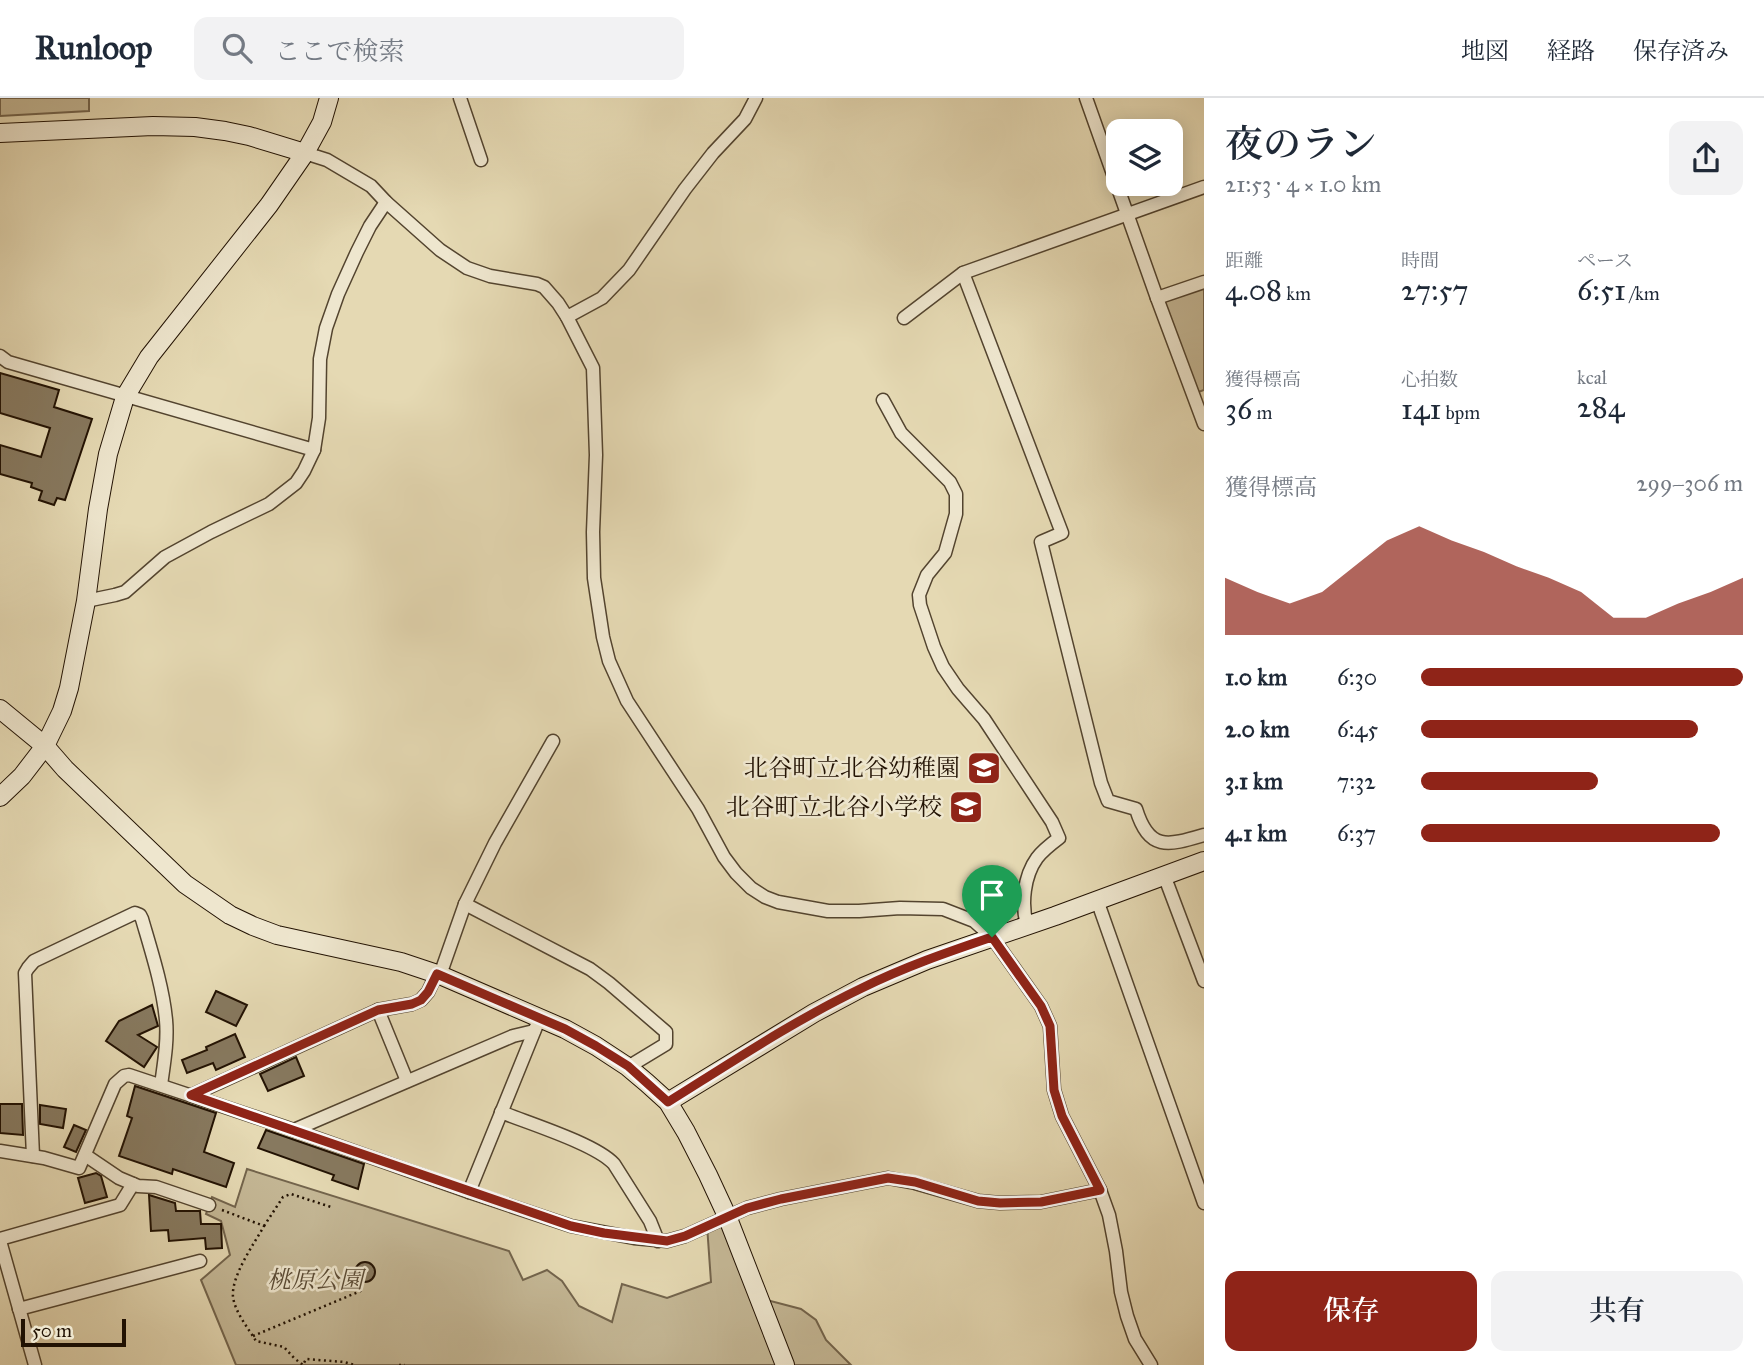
<!DOCTYPE html>
<html lang="ja">
<meta charset="utf-8">
<style>
:root{--surface:#fff;--page:#f2f2f3;--text:#1f2937;--muted:#747a83;--line:#e0e1e3;--accent:#8f2418}
body{margin:0;font-family:"IM FELL Great Primer","Noto Serif JP",serif;background:var(--page);color:var(--text);height:100vh;display:flex;flex-direction:column;font-size:26px;white-space:nowrap}
*{box-sizing:border-box;margin:0}
p{font-size:23px;color:var(--muted)}
.icon{flex:none;width:38px;height:38px;fill:none;stroke:currentColor;stroke-width:2;stroke-linecap:round;stroke-linejoin:round}
.map{position:relative;flex:1;overflow:hidden}
.panel{display:flex;flex-direction:column;background:var(--surface);width:560px}
.panel>*{flex:none}
.fabs{position:absolute;left:1106px;top:21px;display:grid;gap:14px}
.fabs a{display:grid;place-items:center;width:77px;height:77px;border-radius:14px;background:var(--surface);box-shadow:0 4px 18px #0003;font-size:35px}
.scale{position:absolute;left:21px;bottom:18px;width:105px;box-sizing:border-box;padding-left:7px;border:4px solid #221203;border-top:0;font-size:19px;line-height:24px;white-space:nowrap;color:#221203;-webkit-text-stroke:5px #eee6ce;paint-order:stroke}
.pin{position:absolute;display:grid;place-items:center;width:60px;height:60px;color:#fff;margin:-72px -30px;border-radius:50% 50% 50% 0;rotate:-45deg;box-shadow:0 0 7px #0007}
.pin .icon{rotate:45deg}
.round{display:grid;place-items:center;flex:none;width:74px;height:74px;border-radius:14px;background:var(--page)}
.overview{display:flex;align-items:center;justify-content:space-between;height:119px;padding:0 21px}
h1{font-size:38px;font-weight:600;line-height:52px}
.stats{display:grid;grid-template-columns:repeat(3,1fr);gap:10px;height:119px;padding:7px 21px}
.stats div{display:grid;align-content:center}
.stats b{font-size:30px;font-weight:600}
.stats small{font-size:19px;font-weight:400}
.stats p{font-size:19px}
.chart{height:196px;padding:14px 21px}
.chart p{display:flex;justify-content:space-between}
.chart svg{width:100%;height:126px;margin-top:7px;fill:var(--accent);opacity:.7}
.cta{display:flex;gap:14px;margin-top:auto;padding:14px 21px}
.cta a{flex:1;height:80px;border-radius:14px;background:var(--accent);color:#fff;font-size:28px;font-weight:600;line-height:80px;text-align:center}
.cta a+a{background:var(--page);color:var(--text)}
ul{padding:0 21px;list-style:none;font-size:23px}
li{display:grid;grid-template-columns:112px 84px 1fr;align-items:center;height:52px}
li i{height:18px;border-radius:9px;background:var(--accent)}
header{display:flex;align-items:center;gap:42px;box-sizing:border-box;height:98px;padding:0 35px;background:var(--surface);border-bottom:2px solid var(--line)}
header strong{font-size:33px}
nav{display:flex;gap:38px;margin-inline-start:auto;font-size:24px}
.search{width:490px;height:63px;background:var(--page);display:flex;align-items:center;gap:18px;box-sizing:border-box;padding:0 24px;border-radius:14px;color:var(--muted);font-size:26px}
main{display:flex;flex:1;min-height:0}
.map>svg:first-child{display:block}
.green{fill:#c4b795;stroke:#73644c;stroke-width:2}
.building{fill:#87795f;stroke:#221203;stroke-width:2}
.lines{fill:none;stroke-linecap:round;stroke-linejoin:round}
.street-casing{stroke:#53442f;stroke-width:15}
.secondary-casing{stroke:#221203;stroke-width:20}
.path{stroke:#221203;stroke-width:2.5;stroke-dasharray:2 3.5;stroke-linecap:butt}
.street{stroke:#eee6ce;stroke-width:12}
.secondary{stroke:#eee6ce;stroke-width:18}
.route-casing{stroke:#fff;stroke-width:14}
.route{stroke:#8f2418;stroke-width:9}
.labels{text-anchor:middle;stroke-width:5;stroke-linejoin:round;paint-order:stroke}
.poi-label{font-size:24px;fill:#221203;stroke:#eee6ce;text-anchor:end}
.park-label{font-size:24px;font-style:italic;fill:#5b4c36;stroke:#eee6ce}
</style>
<header>
<strong>Runloop</strong>
<div class="search"><svg class="icon" aria-label="search" viewBox="0 0 24 24"><circle cx="10" cy="10" r="6"/><path d="M15 15l6 6"/></svg>ここで検索</div>
<nav><a>地図</a><a>経路</a><a>保存済み</a></nav>
</header>
<main>
<div class="map">
<svg width="1204" height="1267" viewBox="0 0 1204 1267">
<rect width="100%" height="100%" fill="#e5d9b3"/>
<filter id="stains"><feTurbulence type="fractalNoise" baseFrequency=".00286" numOctaves="4"/><feColorMatrix values="0 0 0 0 .2 0 0 0 0 .09 0 0 0 0 .02 0 0 0 .5 -.17"/></filter>
<radialGradient id="worn" r=".72"><stop offset=".6" stop-color="#630" stop-opacity="0"/><stop offset="1" stop-color="#630" stop-opacity=".3"/></radialGradient>
<g class="green">
<polygon points="0,0 89,0 89,13 0,18"/>
<polygon points="1204,184 1204,292 1193,296 1157,200"/>
<polygon points="247,1071 509,1153 523,1182 547,1172 562,1183 579,1208 612,1224 622,1186 667,1200 711,1184 707,1127 727,1118 759,1200 801,1211 816,1222 826,1242 851,1267 236,1267 201,1182 230,1157 221,1123 206,1116 212,1099 235,1109"/>
</g>
<g class="building">
<polygon points="0,275 59,292 54,309 92,321 65,402 57,400 54,407 39,402 42,393 31,389 32,385 0,376 0,347 41,359 50,330 0,315"/>
<polygon points="216,893 247,907 236,928 206,914"/>
<polygon points="152,907 158,928 138,937 157,949 144,969 106,943 119,923"/>
<polygon points="235,936 245,959 216,972 213,965 187,975 182,962 207,952 206,949"/>
<polygon points="296,959 304,978 268,993 260,976"/>
<polygon points="135,988 216,1015 204,1054 234,1065 226,1089 173,1071 172,1076 119,1058 132,1020 127,1018"/>
<polygon points="0,1006 22,1006 23,1037 0,1035"/>
<polygon points="40,1007 66,1011 63,1030 40,1026"/>
<polygon points="74,1027 86,1032 76,1054 64,1049"/>
<polygon points="266,1032 364,1066 358,1091 332,1082 334,1077 258,1050"/>
<polygon points="96,1075 101,1078 107,1099 85,1105 78,1080"/>
<polygon points="149,1097 175,1105 176,1113 200,1113 201,1126 221,1126 222,1150 206,1151 205,1140 169,1143 168,1132 151,1133"/>
<circle cx="365" cy="1174" r="10"/>
</g>
<g class="lines">
<g class="street-casing">
<g id="street">
<polyline points="460,0 481,62"/>
<polyline points="1086,0 1157,200 1204,326"/>
<polyline points="305,55 327,62 371,88 386,104 440,152 467,170 490,178 537,186 544,189 558,205 567,219 593,270 596,357 593,434 594,480 603,539 609,563 627,603 698,711 724,759 736,775 751,790 765,799 778,804 828,813 859,813 900,810 943,811 974,823 992,839 1041,908 1050,928 1054,992 1062,1018 1100,1092 1109,1117 1116,1153 1121,1194 1127,1218 1135,1241 1151,1267"/>
<path d="M963 175 1062 435 1041 444 1101 685 1108 703 1136 711C1149 753 1167 748 1204 737"/>
<polyline points="1157,200 1204,184"/>
<polyline points="567,219 602,200 629,172 685,91 713,55 745,21 756,0"/>
<polyline points="904,220 963,175 1204,89"/>
<polyline points="0,258 8,264 314,352"/>
<path d="M883 302 901 335 950 384 956 396V416L945 455 927 477 919 497 920 507 934 549 943 569 958 591 984 621 1052 724 1059 740C1051 746 1043 752 1037 760 1024 778 1021 806 1027 827"/>
<polyline points="86,503 115,497 125,494 165,459 211,434 269,406 296,385 304,373 314,352 319,320 320,261 326,230 338,196 357,154 370,128 386,104"/>
<polyline points="1164,777 1204,883"/>
<polyline points="1097,802 1204,1105"/>
<polyline points="465,806 590,871 609,885 666,934 666,946 628,969"/>
<polyline points="440,877 465,806 495,745 553,643"/>
<polyline points="378,912 407,983"/>
<polyline points="192,997 378,912 412,906 421,902 428,894 437,875"/>
<path d="M501 1014C528 1025 596 1046 614 1066L650 1123 658 1143"/>
<polyline points="294,1032 513,938 534,933"/>
<polyline points="0,1053 44,1060 79,1070 115,986 124,978 129,977 294,1032 469,1094 571,1128 634,1140 667,1143 685,1138 747,1110 781,1101 888,1080 915,1085 978,1103 1000,1105 1041,1104 1100,1092"/>
<polyline points="85,1057 119,1080 138,1088 156,1089 209,1107"/>
<path d="M33 1058 25 875 28 870 34 863 135 815 140 817 142 821C151 852 163 889 166 922 168 943 164 965 161 987"/>
<polyline points="469,1094 536,929"/>
<polyline points="0,1141 120,1107 133,1086"/>
<polyline points="0,1143 35,1267"/>
<polyline points="19,1211 200,1163"/>
</g>
</g>
<g class="secondary-casing">
<g id="secondary">
<polyline points="0,35 153,28 195,29 225,33 249,38 305,55"/>
<polyline points="0,611 45,648 65,671 185,786 230,817 253,828 277,837 401,864 440,877 565,931 596,948 628,969 647,985 668,1004 686,1034 708,1077 727,1118 785,1267"/>
<polyline points="0,699 22,678 45,648 62,613 69,590 86,503 98,411 108,356 125,299 149,259 269,107 305,55 322,24 329,0"/>
<polyline points="668,1004 814,915 863,889 927,862 1055,818 1204,763"/>
</g>
</g>
<g class="path">
<path d="M222 1112 264 1128C254 1146 231 1178 233 1199 235 1214 248 1230 256 1243L284 1249 294 1260 303 1267 306 1261 344 1264 355 1267"/>
<polyline points="264,1128 283,1099 291,1096 331,1109"/>
<polyline points="253,1238 363,1192"/>
<polyline points="399,1267 405,1267"/>
</g>
<use href="#street" class="street"/>
<use href="#secondary" class="secondary"/>
</g>
<g class="lines">
<g class="route-casing">
<path id="route" d="M992 839 1041 908 1050 928 1054 992 1062 1018 1100 1092 1041 1104 1000 1105 978 1103 915 1084 888 1080 781 1101 747 1110 685 1138 667 1143 604 1135 571 1128 191 997 378 912 412 906 421 902 428 894 437 876 565 931 596 948 628 968 668 1004C732 964 795 922 862 890 904 869 948 854 992 839Z"/>
</g>
<use href="#route" class="route"/>
</g>
<defs>
<g id="school-square" transform="scale(1.75)"><rect x="-9" y="-9" width="18" height="18" rx="4" fill="#8f2418" stroke="#eee6ce"/><path d="M0-5L7-2L0 1L-7-2ZM-4 1L0 2.5L4 1V4Q0 6-4 4Z" fill="#fff"/></g>
</defs>
<g fill-rule="evenodd">
<use href="#school-square" x="984" y="670"/>
<use href="#school-square" x="966" y="709"/>
</g>
<g class="labels">
<g class="poi-label">
<text x="960" y="678">北谷町立北谷幼稚園</text>
<text x="942" y="717">北谷町立北谷小学校</text>
</g>
<g class="park-label">
<text x="315" y="1190">桃原公園</text>
</g>
</g>
<rect width="100%" height="100%" filter="url(#stains)"/>
<rect width="100%" height="100%" fill="url(#worn)"/>
</svg>
<div class="fabs">
<a><svg class="icon" aria-label="layers" viewBox="0 0 24 24"><path d="M12 4l9 5-9 5-9-5zM3 14l9 5 9-5"/></svg></a>
</div>
<div class="scale">50 m</div>
<div class="pin" style="left:992px;top:839px;background:#1e9e55"><svg class="icon" aria-label="arrive" viewBox="0 0 24 24"><path d="M6 21V4h12l-3 4 3 4H6"/></svg></div>
</div>
<section class="panel">
<div class="overview"><div><h1>夜のラン</h1><p>21:53 · 4 × 1.0 km</p></div><a class="round"><svg class="icon" aria-label="share" viewBox="0 0 24 24"><path d="M12 15V3M7 8l5-5 5 5M5 13v7h14v-7"/></svg></a></div>
<div class="stats">
<div><p>距離</p><b>4.08<small> km</small></b></div>
<div><p>時間</p><b>27:57</b></div>
<div><p>ペース</p><b>6:51<small> /km</small></b></div>
</div>
<div class="stats">
<div><p>獲得標高</p><b>36<small> m</small></b></div>
<div><p>心拍数</p><b>141<small> bpm</small></b></div>
<div><p>kcal</p><b>284</b></div>
</div>
<div class="chart"><p><span>獲得標高</span>299–306 m</p>
<svg viewBox="0 0 160 44" preserveAspectRatio="none"><path d="M0 44V24L10 29L20 33L30 29L40 20L50 11L60 6L70 11L80 15L90 20L100 24L110 29L120 38L130 38L140 33L150 29L160 24V44z"/></svg>
</div>
<ul>
<li><b>1.0 km</b>6:30<i style="width:100%"></i></li>
<li><b>2.0 km</b>6:45<i style="width:86%"></i></li>
<li><b>3.1 km</b>7:32<i style="width:55%"></i></li>
<li><b>4.1 km</b>6:37<i style="width:93%"></i></li>
</ul>
<div class="cta"><a>保存</a><a>共有</a></div>
</section>
</main>
